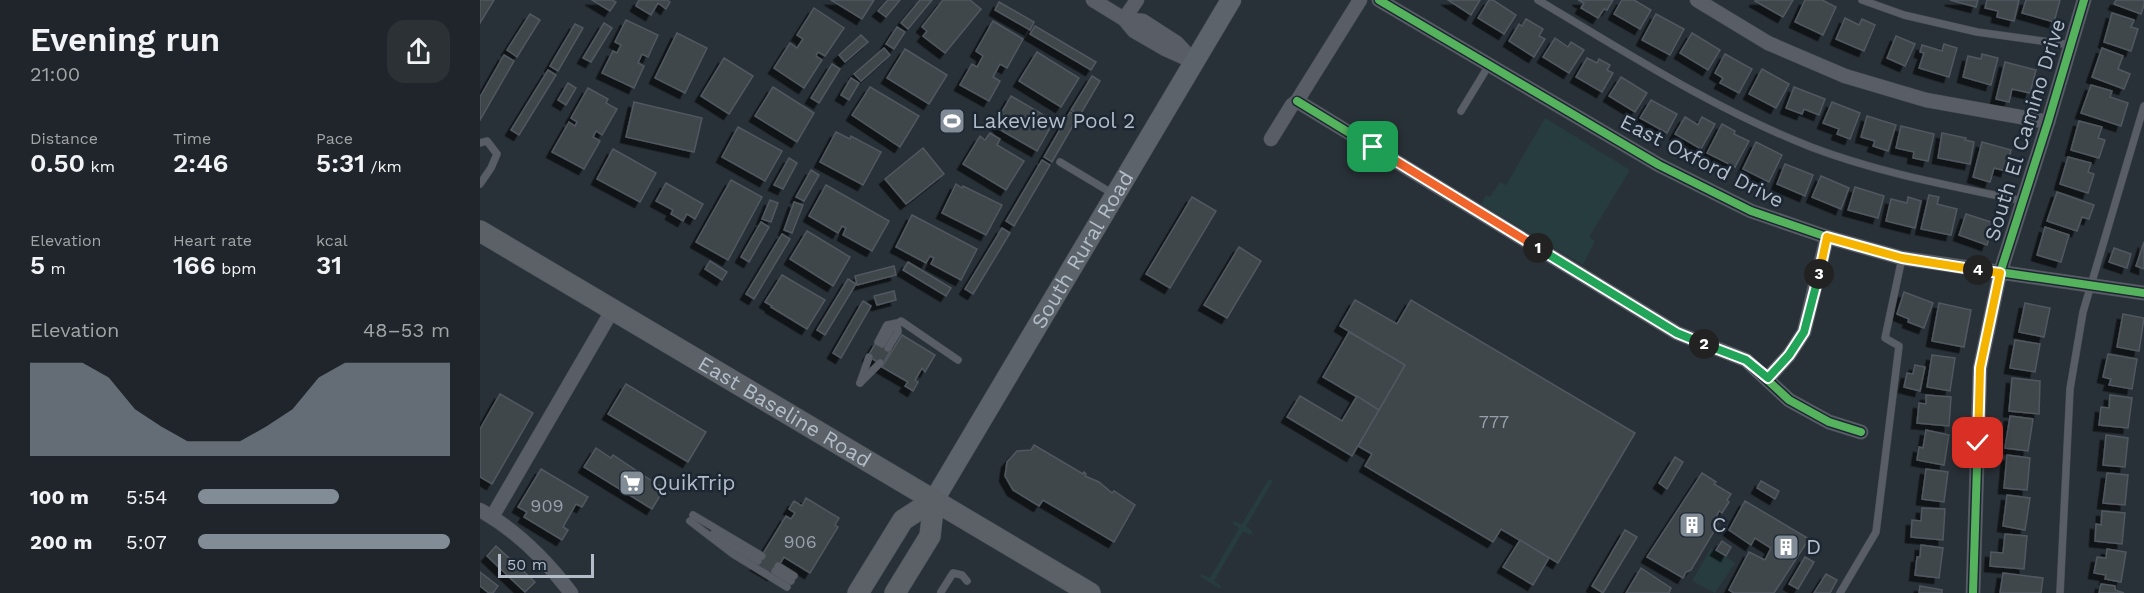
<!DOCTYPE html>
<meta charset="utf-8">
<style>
:root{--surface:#1f252a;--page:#2c3136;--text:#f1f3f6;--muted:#a1a5a8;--accent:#828c96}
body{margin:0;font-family:"Work Sans",sans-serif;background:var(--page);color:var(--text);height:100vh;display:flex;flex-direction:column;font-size:22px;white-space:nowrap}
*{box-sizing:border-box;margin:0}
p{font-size:20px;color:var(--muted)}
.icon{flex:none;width:33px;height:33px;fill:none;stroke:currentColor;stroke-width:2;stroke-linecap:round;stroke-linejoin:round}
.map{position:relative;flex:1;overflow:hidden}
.drawer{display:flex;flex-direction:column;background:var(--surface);width:480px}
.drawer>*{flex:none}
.scale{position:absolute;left:18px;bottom:15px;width:96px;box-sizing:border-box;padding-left:6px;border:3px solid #b2bdc9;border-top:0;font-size:16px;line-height:21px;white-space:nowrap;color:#b2bdc9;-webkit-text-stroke:4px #1c2733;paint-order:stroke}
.pin{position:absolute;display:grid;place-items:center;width:51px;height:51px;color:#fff;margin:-26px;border-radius:12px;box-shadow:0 3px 9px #0006}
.km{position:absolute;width:30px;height:30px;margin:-15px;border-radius:50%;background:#222;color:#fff;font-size:16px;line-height:30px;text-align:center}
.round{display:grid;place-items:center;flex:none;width:63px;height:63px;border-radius:18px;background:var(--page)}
.headline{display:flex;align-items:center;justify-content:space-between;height:102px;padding:0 30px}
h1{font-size:33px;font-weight:600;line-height:45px}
.figures{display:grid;grid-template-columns:repeat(3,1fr);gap:9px;height:102px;padding:6px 30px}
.figures div{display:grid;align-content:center}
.figures b{font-size:26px;font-weight:600}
.figures small{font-size:16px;font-weight:400}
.figures p{font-size:16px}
.chart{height:168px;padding:12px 30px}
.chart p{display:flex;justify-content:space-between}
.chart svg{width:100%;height:108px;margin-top:6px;fill:var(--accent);opacity:.7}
ul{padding:0 30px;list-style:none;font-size:20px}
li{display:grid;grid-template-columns:96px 72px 1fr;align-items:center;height:45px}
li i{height:15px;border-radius:8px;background:var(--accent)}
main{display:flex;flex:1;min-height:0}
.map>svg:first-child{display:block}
.green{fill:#263c3e}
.building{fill:#40464c;stroke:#51585f;stroke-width:1.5;filter:url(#shadow)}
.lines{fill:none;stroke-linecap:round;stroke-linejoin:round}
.service-casing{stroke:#474d53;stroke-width:8}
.minor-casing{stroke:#474d53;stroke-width:15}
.secondary-casing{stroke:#474d53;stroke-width:21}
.primary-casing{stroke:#464d55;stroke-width:22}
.service{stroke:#595e66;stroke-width:7}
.minor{stroke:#595e66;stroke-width:14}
.secondary{stroke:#5c636a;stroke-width:20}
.primary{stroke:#5c6167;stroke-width:21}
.cycleway-casing{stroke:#1c2733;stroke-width:11}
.cycleway{stroke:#56b35d;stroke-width:8}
.split-1-casing{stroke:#fff;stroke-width:12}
.split-2-casing{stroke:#fff;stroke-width:12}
.split-3-casing{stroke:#fff;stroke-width:12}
.split-4-casing{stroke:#fff;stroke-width:12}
.split-5-casing{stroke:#fff;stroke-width:12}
.split-1{stroke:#f0652b;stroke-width:8}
.split-2{stroke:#22a559;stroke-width:8}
.split-3{stroke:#22a559;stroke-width:8}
.split-4{stroke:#f5b400;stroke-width:8}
.split-5{stroke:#f5b400;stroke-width:8}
.labels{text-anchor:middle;stroke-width:5;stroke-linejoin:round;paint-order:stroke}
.number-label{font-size:18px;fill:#969faa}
.poi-label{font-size:21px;fill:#b2bdc9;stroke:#1c2733;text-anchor:start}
.street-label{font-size:21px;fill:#b2bdc9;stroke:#1c2733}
</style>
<main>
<section class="drawer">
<div class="headline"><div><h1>Evening run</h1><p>21:00</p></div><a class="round"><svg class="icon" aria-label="share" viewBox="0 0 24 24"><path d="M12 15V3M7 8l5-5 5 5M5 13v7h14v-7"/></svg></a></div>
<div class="figures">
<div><p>Distance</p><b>0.50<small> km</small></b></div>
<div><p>Time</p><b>2:46</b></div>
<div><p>Pace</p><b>5:31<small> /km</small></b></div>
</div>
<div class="figures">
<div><p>Elevation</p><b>5<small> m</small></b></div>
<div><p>Heart rate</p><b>166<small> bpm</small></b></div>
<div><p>kcal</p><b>31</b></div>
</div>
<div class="chart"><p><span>Elevation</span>48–53 m</p>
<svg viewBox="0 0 160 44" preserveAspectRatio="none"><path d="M0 44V6L10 6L20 6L30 12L40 25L50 32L60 38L70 38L80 38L90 32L100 25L110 12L120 6L130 6L140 6L150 6L160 6V44z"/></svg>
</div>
<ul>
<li><b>100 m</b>5:54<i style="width:56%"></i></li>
<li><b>200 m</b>5:07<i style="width:100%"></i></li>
</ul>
</section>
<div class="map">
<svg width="1664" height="593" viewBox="0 0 1664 593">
<defs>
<filter id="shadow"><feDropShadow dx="-5.5" dy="5.5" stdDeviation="0" flood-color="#0009"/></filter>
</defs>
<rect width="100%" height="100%" fill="#293138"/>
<g class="green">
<polygon points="1065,118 1150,170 1109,237 1115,241 1103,265 1001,204 1006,195 1010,197 1020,182 1026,185"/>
<polygon points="789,479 793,481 766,526 773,532 770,535 763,531 734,581 741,586 739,588 721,577 721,574 730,578 759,528 753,524 753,521 762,524"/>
<polygon points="1231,548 1255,563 1235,593 1212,581"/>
</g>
<g class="building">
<polygon points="0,0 14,0 0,23"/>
<polygon points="112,0 132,0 136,2 130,11"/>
<polygon points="159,0 187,0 190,2 186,9 178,3 171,15 156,6"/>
<polygon points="351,0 394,0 382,19"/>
<polygon points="408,0 420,0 406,17 398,11"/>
<polygon points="440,0 452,0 428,29 421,23"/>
<polygon points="463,0 490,0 501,9 465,53 443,36 447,31 442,27"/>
<polygon points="968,0 1000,0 991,15"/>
<polygon points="1009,0 1013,0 1036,15 1024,34 998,18"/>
<polygon points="1098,0 1133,0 1127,10 1124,9 1118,18 1101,8 1104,3"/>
<polygon points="1142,0 1154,0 1171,10 1160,29 1134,14"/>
<polygon points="1276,0 1313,0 1303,17 1275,1"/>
<polygon points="1325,0 1342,0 1356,7 1343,35 1315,22"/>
<polygon points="1470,0 1498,0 1496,7"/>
<polygon points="1507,0 1539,0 1534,21 1517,17 1518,11 1505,8"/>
<polygon points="1546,0 1580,0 1574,22 1542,13"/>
<polygon points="1636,0 1664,0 1664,5 1661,14 1634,4"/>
<polygon points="519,2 554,22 550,30 515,10"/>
<polygon points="334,8 364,28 345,56 338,52 336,56 342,60 324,88 294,68 310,43 317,48 323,39 317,35"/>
<polygon points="1632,13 1654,20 1651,27 1658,29 1651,51 1624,42"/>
<polygon points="50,14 60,20 37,57 27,50"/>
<polygon points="1176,14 1204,29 1190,55 1162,40"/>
<polygon points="1365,18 1379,25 1382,19 1395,25 1384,51 1356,39"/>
<polygon points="1046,19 1063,29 1059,36 1065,39 1054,57 1029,41 1039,24 1042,26"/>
<polygon points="146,20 178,35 168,57 162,54 158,63 164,66 154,88 122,73 133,51 137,53 141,45 135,42"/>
<polygon points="513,21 543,39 527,68 520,64 513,77 520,81 509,101 480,85 492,64 497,67 503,56 496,51"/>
<polygon points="124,23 132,28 111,62 103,58"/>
<polygon points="95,24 103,28 78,71 70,66"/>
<polygon points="555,26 616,62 611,70 550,34"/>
<polygon points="417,27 425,32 414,49 406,44"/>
<polygon points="197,33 227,48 205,93 175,78"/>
<polygon points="1212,33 1240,50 1228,70 1200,53"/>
<polygon points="381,35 388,42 365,62 359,55"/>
<polygon points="1416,36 1435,44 1425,66 1407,58"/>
<polygon points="1075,38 1088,47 1091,42 1104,50 1089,73 1063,57"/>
<polygon points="1464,44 1477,48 1469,77 1439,68 1444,53 1440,52 1442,45 1462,51"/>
<polygon points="404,48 410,55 381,81 374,74"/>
<polygon points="1622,48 1643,56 1638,69 1650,74 1644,89 1612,77"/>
<polygon points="425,49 467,75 449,104 407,78"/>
<polygon points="557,52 599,78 581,107 539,81"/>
<polygon points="1245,54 1272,69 1259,93 1240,83 1243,78 1235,73"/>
<polygon points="1502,54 1518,58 1511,85 1483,77 1488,56 1501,59"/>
<polygon points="24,55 34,61 0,120 0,97"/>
<polygon points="244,58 273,76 249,114 221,96"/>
<polygon points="1107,58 1117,63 1119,59 1130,65 1127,70 1133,73 1122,92 1096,77"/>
<polygon points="1525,62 1556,70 1550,93 1532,89 1529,102 1516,99"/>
<polygon points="352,64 360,69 339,103 331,98"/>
<polygon points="1282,69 1309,84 1296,108 1269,94"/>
<polygon points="68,70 76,75 39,135 31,130"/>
<polygon points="612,76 620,81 600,115 591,110"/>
<polygon points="1141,77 1167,93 1155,112 1129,96"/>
<polygon points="371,78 379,83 369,100 361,95"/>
<polygon points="88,83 96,88 86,105 78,100"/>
<polygon points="1611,85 1632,91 1630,97 1648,103 1641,126 1601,113"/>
<polygon points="293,87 334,113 317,142 275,116"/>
<polygon points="390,87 439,116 420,147 372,115"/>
<polygon points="1314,87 1345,99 1339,115 1324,109 1322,114 1306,108"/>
<polygon points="108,88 128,99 126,103 137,109 122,135 116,131 113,137 120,141 104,169 72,152 89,122 95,126 97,122 91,118"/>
<polygon points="531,96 574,121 557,151 519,129 521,127 515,124"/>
<polygon points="1171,100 1197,114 1187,133 1160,118"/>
<polygon points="154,102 222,118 214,152 146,137"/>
<polygon points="1352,102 1380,113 1370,139 1357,134 1359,129 1343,123"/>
<polygon points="590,112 598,117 572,162 564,157"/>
<polygon points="1387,116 1416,125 1408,151 1393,146 1395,141 1381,137"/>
<polygon points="1205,117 1218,125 1222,117 1235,124 1221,149 1195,134"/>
<polygon points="1599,121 1622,127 1618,138 1625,140 1619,158 1591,150"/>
<polygon points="1242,124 1255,131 1254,134 1269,141 1255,167 1227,153"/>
<polygon points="1421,126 1454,134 1448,161 1433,158 1434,152 1416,148"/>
<polygon points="258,127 302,151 285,181 242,157"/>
<polygon points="356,132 370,139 371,136 401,152 383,185 340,162"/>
<polygon points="510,133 520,139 517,145 544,161 526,190 483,164 500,136 505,140"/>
<polygon points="1462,133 1486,138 1485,140 1494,142 1490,164 1458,158"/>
<polygon points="1276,142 1302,155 1289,182 1263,169"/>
<polygon points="1502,142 1531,150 1526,171 1514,168 1510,182 1493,177"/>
<polygon points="443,148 464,174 426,204 405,179"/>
<polygon points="133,149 176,173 160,202 117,179"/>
<polygon points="1588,157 1611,163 1608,172 1614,174 1608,193 1580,184"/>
<polygon points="309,158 317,163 303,189 294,185"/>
<polygon points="562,160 570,165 534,226 526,221"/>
<polygon points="1305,164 1333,175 1325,196 1297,184"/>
<polygon points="331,170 339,175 324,201 316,197"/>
<polygon points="1341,176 1369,188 1361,209 1332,197"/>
<polygon points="251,180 282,197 248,260 216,242"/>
<polygon points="186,183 223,204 215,219 207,214 203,221 191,214 193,210 176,201"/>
<polygon points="476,184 482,188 483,186 522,205 506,235 462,213"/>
<polygon points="346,185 409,221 392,251 363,235 366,228 362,226 358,233 329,216"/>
<polygon points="1375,187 1404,196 1398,218 1368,210"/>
<polygon points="1577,192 1614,205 1609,219 1602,217 1597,231 1567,221"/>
<polygon points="1449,195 1459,197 1457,204 1477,209 1471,235 1441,229"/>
<polygon points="712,197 736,211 690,288 666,274"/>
<polygon points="1428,197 1441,201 1435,228 1406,221 1411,199 1427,203"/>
<polygon points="290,200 298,203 291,222 282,219"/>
<polygon points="314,202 323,205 312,233 304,230"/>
<polygon points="1486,214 1514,223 1507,245 1479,235"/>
<polygon points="432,215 497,249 481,280 451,264 454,258 450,256 446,263 416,247"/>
<polygon points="281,222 289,227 269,262 261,257"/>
<polygon points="1565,227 1589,235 1581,262 1557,255"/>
<polygon points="522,228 530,233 493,294 485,289"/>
<polygon points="327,231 370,257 353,286 310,259"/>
<polygon points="302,234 310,239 274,299 266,294"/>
<polygon points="1664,242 1664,269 1656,266"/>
<polygon points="759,247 781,261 747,318 724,305"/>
<polygon points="1634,248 1651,254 1647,268 1629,262"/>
<polygon points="230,261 247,272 242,280 225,269"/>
<polygon points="428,262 471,288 466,296 423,270"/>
<polygon points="414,266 416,275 377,285 375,276"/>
<polygon points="302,275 345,300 327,329 291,307 292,306 285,302"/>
<polygon points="368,279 376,284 345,335 337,330"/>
<polygon points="414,291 416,300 397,305 394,296"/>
<polygon points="1424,292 1453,303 1444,328 1428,322 1429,319 1417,314"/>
<polygon points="875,300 917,324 931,300 1155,433 1078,563 1021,529 1013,542 885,466 892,454 878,446 925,365 860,326"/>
<polygon points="383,301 391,306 361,358 353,353"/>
<polygon points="1459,303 1491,310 1484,347 1452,341"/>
<polygon points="1545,303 1570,308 1564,337 1539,332"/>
<polygon points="1643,314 1664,318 1659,351 1637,347"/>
<polygon points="869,332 925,365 899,410 843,377"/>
<polygon points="422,335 455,355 445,372 442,368 435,380 438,382 433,391 425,386 428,382 402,367"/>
<polygon points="1535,340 1560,344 1555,372 1530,368"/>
<polygon points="397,341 411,350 402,365 388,356"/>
<polygon points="1628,354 1657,359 1652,389 1629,385 1631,379 1623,377"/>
<polygon points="1452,355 1475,358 1470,391 1447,387"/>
<polygon points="1435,365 1445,367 1440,391 1424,387 1427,373 1433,374"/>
<polygon points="1532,378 1560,381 1559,414 1529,411"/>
<polygon points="146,384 226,432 208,462 128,414"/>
<polygon points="20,394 53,413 12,484 0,477 0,429"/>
<polygon points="1446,395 1471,397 1469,426 1437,423 1439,403 1446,404"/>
<polygon points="1630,395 1652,398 1648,428 1619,425 1621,407 1629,408"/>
<polygon points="820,396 862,421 877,396 899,410 872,456 807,417"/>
<polygon points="1530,416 1553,419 1548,451 1525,448"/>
<polygon points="1446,430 1469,435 1464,465 1437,460 1439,447 1443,448"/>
<polygon points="1626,435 1648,438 1645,467 1623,465"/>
<polygon points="554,445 603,474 604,472 606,474 605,476 619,482 632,493 634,491 655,505 634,542 563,500 559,506 533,490 525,476 527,462 537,451 551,450"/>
<polygon points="116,448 131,458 133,455 184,489 172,509 104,467"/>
<polygon points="1527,455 1550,458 1547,490 1524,488"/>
<polygon points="1195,457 1203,462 1187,489 1179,483"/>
<polygon points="61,469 108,497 102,507 96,504 83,527 88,530 82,540 44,517 47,512 38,507"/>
<polygon points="1446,469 1468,472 1464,502 1442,499"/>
<polygon points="1222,473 1236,482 1234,484 1251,494 1247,500 1249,502 1242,513 1239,511 1235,520 1238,523 1236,528 1211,570 1206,572 1203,578 1167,557"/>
<polygon points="1627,473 1648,475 1645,505 1623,503"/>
<polygon points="1281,481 1299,491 1295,499 1277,488"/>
<polygon points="1527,495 1550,498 1545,530 1523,526"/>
<polygon points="326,498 359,518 355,525 358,527 330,573 304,557 293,575 276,565 306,516 311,519 315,513 309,509 314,501 322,506"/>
<polygon points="1265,501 1329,539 1294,593 1254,593 1249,590 1269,552 1285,560 1291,548 1275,538 1271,545 1249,530"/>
<polygon points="1442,508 1465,509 1463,540 1431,537 1432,520 1441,521"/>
<polygon points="1622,511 1645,513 1642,544 1615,541 1616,524 1621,525"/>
<polygon points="1145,530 1157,537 1123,593 1112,586"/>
<polygon points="1525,534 1547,536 1544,569 1510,566 1511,552 1523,553"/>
<polygon points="1040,540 1069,558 1053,585 1023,567"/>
<polygon points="1242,541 1251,547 1246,556 1236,550"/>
<polygon points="1441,545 1463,548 1459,578 1435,575 1437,557 1440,557"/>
<polygon points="16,546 55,582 45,592 7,556"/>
<polygon points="1627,549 1646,552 1641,582 1625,579 1626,575 1614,573 1617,557 1626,558"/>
<polygon points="1325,557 1334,562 1318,589 1309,584"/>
<polygon points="1161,568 1191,588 1189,593 1146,593"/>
<polygon points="0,572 18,586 13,593 9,593 0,586"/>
<polygon points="1523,573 1563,578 1561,593 1520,593"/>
<polygon points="1346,574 1357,580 1350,593 1334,593"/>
<polygon points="1621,584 1635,586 1635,590 1644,593 1619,593"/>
<polygon points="1440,586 1462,590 1462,593 1439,593"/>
</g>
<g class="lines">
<g class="service-casing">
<g id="service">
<path d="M1058 0C1147 53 1234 109 1331 147 1399 173 1472 186 1543 201"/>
<polyline points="1382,0 1424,15 1497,32 1591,45"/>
<polyline points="981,111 1009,65"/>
<polyline points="0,143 7,141 17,154 11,168 0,184"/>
<polyline points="580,162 635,195"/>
<polyline points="398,342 407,325 417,323 418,332 408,348"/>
<polyline points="402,344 412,328 421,321 478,360"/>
<polyline points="380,383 400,363"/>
<polyline points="380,383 389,357"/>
<polyline points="213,515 282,556"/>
<polyline points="210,521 253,554 307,587"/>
<polyline points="233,534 278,561"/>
<polyline points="298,566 314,576"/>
<polyline points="295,571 311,581"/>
<polyline points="461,592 473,573 482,575 487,581"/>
<polyline points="1360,593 1396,532 1419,346 1405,338 1422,258"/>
<polyline points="1580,593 1590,389 1603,312 1664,106"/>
</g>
</g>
<g class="minor-casing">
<g id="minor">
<polyline points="613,0 644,19 654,31 685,49 714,62"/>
<polyline points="899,0 1179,165 1271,211 1347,237 1422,258 1664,293"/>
<polyline points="1217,0 1288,43 1365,76 1446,100 1568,122"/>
<polyline points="644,19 663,21 697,43 711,58"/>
<polyline points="644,19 657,0"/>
<polyline points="817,101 1197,333 1266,360 1309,400 1349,422 1381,432"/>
<polyline points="791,139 812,105 817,101 880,0"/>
<polyline points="1288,378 1309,355 1324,332 1347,237"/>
<path d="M0 510C36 530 66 560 91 593"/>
<polyline points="12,517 133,309"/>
<polyline points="1493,593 1500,368 1520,273 1568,122 1604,0"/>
</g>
</g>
<g class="secondary-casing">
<g id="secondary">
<path id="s1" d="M454 500 751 0"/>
</g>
</g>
<g class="primary-casing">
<g id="primary">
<path id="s2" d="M0 231 610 593"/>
<polyline points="378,593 423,520 454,500"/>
<polyline points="415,593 450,536 454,500"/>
</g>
</g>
<use href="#service" class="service"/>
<use href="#minor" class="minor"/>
<use href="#secondary" class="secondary"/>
<use href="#primary" class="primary"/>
<g class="cycleway-casing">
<g id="cycleway">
<polyline points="899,0 1179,165 1271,211 1347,237 1422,258 1664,293"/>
<polyline points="817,101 1197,333 1266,360 1309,400 1349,422 1381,432"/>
<polyline points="1493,593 1500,368 1520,273 1568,122 1604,0"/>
</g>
</g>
<use href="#cycleway" class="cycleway"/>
</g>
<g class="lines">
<g class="split-1-casing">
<polyline id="split-1" points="893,147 1058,248"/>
</g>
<g class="split-2-casing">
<polyline id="split-2" points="1058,248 1197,333 1224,344"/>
</g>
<g class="split-3-casing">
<polyline id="split-3" points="1224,344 1266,360 1288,378 1309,355 1324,332 1339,274"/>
</g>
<g class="split-4-casing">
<polyline id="split-4" points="1339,274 1347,237 1422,258 1498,270"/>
</g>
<g class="split-5-casing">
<polyline id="split-5" points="1498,443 1500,368 1520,273 1498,270"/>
</g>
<use href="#split-1" class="split-1"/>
<use href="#split-2" class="split-2"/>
<use href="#split-3" class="split-3"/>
<use href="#split-4" class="split-4"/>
<use href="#split-5" class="split-5"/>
</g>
<defs>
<g id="stadium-square" transform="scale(1.35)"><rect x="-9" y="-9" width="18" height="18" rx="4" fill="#828c96" stroke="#1c2733"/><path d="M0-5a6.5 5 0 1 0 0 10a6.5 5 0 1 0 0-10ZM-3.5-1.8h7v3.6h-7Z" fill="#fff"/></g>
<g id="supermarket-square" transform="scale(1.35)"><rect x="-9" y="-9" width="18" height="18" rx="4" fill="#828c96" stroke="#1c2733"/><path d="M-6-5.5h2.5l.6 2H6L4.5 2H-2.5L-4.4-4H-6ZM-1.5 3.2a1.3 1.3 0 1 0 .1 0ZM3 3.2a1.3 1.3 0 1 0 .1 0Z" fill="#fff"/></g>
<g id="building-square" transform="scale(1.35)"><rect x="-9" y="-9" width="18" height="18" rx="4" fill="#828c96" stroke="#1c2733"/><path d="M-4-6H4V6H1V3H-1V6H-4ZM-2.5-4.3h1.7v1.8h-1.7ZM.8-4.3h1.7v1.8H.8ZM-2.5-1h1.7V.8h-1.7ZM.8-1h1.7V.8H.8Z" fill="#fff"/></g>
</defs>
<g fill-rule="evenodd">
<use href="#stadium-square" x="472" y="121"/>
<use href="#supermarket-square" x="152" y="483"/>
<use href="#building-square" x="1212" y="525"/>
<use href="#building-square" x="1306" y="547"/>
</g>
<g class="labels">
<g class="number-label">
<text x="1014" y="428">777</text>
<text x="67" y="512">909</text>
<text x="320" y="548">906</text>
</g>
<g class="poi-label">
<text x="492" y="128">Lakeview Pool 2</text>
<text x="172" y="490">QuikTrip</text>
<text x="1232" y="532">C</text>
<text x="1326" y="554">D</text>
</g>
<g class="street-label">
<text transform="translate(1545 130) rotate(-73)" y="7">South El Camino Drive</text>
<text transform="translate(1222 161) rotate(27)" y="7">East Oxford Drive</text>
<text dy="7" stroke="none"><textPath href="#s1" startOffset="291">South Rural Road</textPath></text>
<text dy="7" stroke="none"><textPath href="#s2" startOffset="354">East Baseline Road</textPath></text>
</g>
</g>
</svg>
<div class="scale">50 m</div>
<div class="pin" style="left:893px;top:147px;background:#1e9e55"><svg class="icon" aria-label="arrive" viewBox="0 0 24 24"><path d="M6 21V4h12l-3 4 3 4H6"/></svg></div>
<div class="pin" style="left:1498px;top:443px;background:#d93025"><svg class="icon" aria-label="check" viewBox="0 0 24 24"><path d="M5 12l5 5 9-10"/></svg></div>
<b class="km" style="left:1058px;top:248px">1</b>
<b class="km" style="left:1224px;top:344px">2</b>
<b class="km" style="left:1339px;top:274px">3</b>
<b class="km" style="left:1498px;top:270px">4</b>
</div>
</main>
